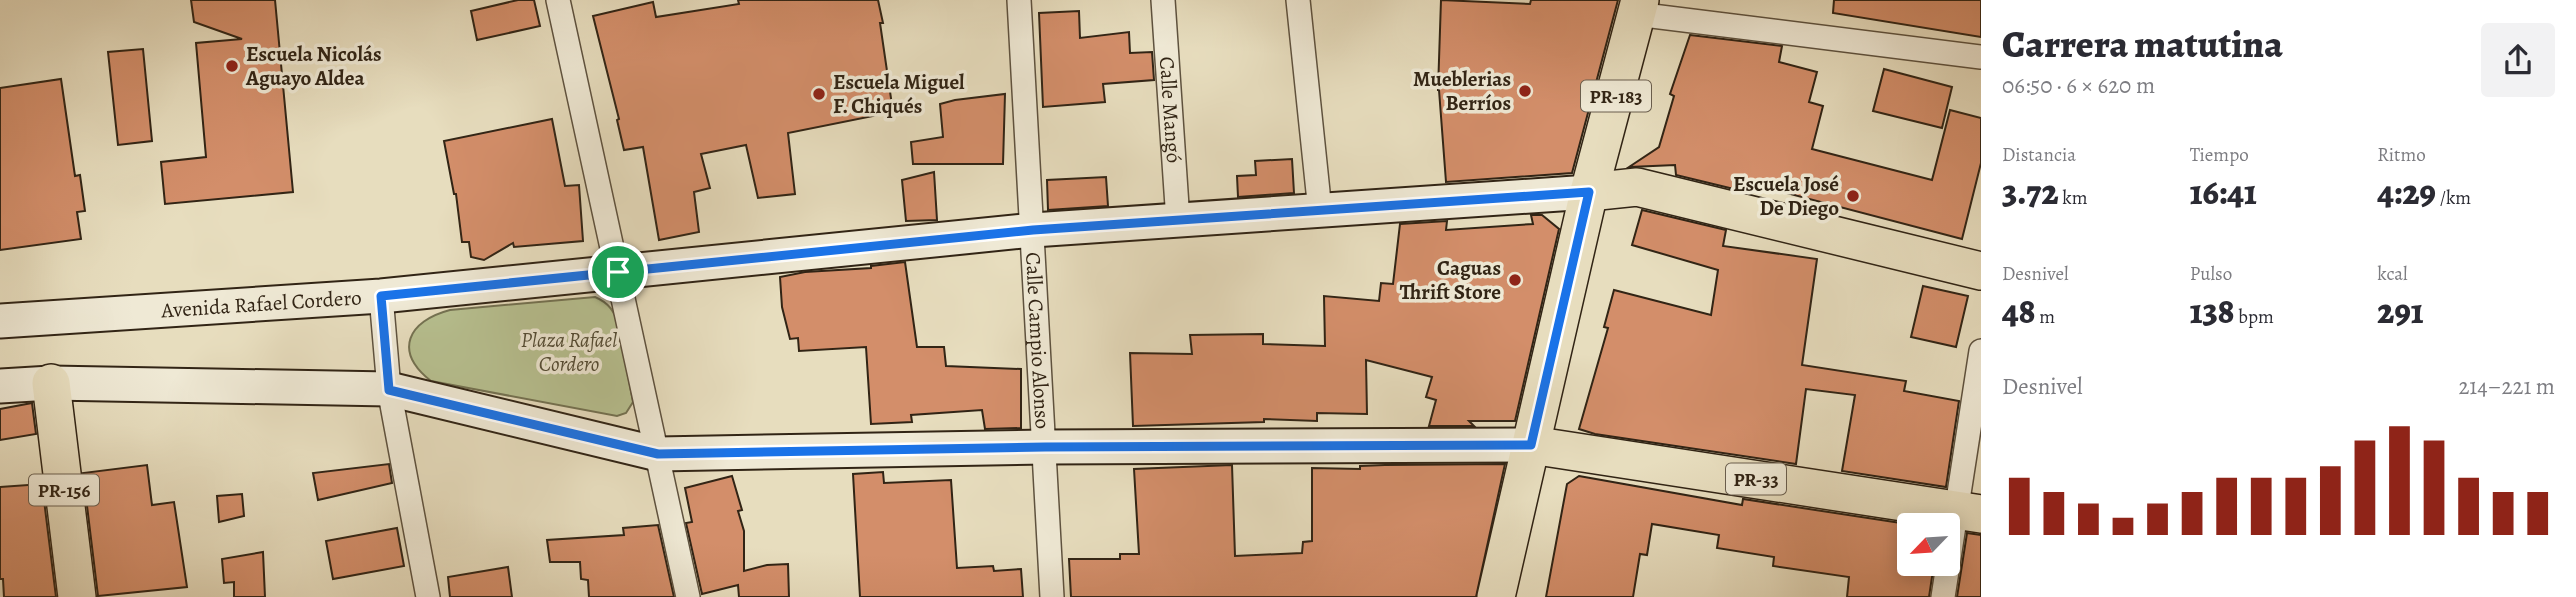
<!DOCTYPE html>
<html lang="es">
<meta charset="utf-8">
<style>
:root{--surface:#fff;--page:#f2f2f3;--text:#2b2b33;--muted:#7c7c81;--accent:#8f2418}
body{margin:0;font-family:Alegreya,serif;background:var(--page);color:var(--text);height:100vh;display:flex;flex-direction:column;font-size:26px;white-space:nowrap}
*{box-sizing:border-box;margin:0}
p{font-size:23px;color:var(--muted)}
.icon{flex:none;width:38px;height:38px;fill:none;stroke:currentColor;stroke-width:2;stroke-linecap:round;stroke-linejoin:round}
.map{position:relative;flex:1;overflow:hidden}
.drawer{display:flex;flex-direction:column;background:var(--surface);width:595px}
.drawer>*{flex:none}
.needle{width:46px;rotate:245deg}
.controls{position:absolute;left:1897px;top:513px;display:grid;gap:14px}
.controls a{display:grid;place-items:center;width:63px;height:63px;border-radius:7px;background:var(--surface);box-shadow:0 4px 18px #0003;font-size:35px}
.pin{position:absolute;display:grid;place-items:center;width:60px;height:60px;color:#fff;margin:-30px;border:4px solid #fff;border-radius:50%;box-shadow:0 2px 7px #0007}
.round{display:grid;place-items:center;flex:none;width:74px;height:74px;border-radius:7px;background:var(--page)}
.overview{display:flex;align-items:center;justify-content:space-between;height:119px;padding:0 21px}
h1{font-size:38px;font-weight:800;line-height:52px}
.stats{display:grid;grid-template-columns:repeat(3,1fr);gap:10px;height:119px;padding:7px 21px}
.stats div{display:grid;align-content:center}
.stats b{font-size:35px;font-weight:800}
.stats small{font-size:19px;font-weight:400}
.stats p{font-size:19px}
.chart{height:196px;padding:14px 21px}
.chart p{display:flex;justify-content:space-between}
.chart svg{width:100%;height:126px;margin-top:7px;stroke:var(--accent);stroke-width:6}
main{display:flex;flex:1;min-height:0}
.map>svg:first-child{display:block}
.green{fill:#b7c090;stroke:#747252;stroke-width:2}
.building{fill:#d38e6a;stroke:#312415;stroke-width:2}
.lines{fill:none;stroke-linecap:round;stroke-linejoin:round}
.minor-casing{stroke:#5e523f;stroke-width:26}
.secondary-casing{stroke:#312415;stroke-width:37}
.primary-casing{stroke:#312415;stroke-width:40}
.minor{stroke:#efe9d5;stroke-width:23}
.secondary{stroke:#efe9d5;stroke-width:33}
.primary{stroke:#e7ddbe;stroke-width:37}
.route-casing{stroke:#fff;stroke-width:14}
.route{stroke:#1a73e8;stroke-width:9}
.poi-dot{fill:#8f2418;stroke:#efe9d5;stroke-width:2.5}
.labels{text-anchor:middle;stroke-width:7;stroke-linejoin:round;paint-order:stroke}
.shield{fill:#efe9d5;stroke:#6a5f4f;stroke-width:2}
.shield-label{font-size:19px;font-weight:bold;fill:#312415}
.poi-label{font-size:21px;font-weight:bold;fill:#312415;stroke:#efe9d5;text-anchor:end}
.street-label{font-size:21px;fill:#312415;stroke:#efe9d5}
.park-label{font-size:21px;font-style:italic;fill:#524b34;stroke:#efe9d5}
</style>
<main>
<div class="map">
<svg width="1981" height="597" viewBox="0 0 1981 597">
<rect width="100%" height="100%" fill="#e7ddbe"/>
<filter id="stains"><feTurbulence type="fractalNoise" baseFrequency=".00286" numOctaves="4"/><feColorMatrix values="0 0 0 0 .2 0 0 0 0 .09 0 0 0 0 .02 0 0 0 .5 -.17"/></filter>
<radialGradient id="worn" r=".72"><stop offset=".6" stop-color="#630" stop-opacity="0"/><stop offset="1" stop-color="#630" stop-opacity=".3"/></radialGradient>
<path class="green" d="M595 297C609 303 614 311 619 325L633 402 626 413 617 416 431 381C393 351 408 321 450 310Z"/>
<g class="building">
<polygon points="191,0 275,0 293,192 165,204 161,162 206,157 196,43 242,39 194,22"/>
<polygon points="518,0 534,0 540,26 477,40 471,11"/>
<polygon points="738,0 878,0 883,23 880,23 893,112 788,133 795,194 758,198 746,145 701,154 710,188 694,192 699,232 659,240 643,147 624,150 617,120 619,119 593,16 653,2 656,17 739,4"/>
<polygon points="1441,0 1530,4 1531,0 1618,0 1572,173 1446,182 1439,90 1438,90"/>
<polygon points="1834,0 1981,0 1981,37 1833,13"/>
<polygon points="1079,11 1080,38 1129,32 1130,53 1152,52 1154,80 1103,84 1105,102 1043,107 1039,13"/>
<polygon points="1690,35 1782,46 1779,62 1817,72 1809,102 1823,106 1812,149 1932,180 1950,110 1981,118 1981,163 1962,239 1741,181 1738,190 1676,175 1675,165 1629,167 1659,147 1674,96 1670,94"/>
<polygon points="143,49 152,141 118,145 108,52"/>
<polygon points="1884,69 1952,87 1942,128 1873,111"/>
<polygon points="61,79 75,176 80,175 85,211 77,212 81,239 0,250 0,88"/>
<polygon points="1005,94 1003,164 913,164 911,142 943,137 940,104 955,100"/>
<polygon points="552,119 565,186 579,185 583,241 514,247 513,243 484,260 471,257 469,242 462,242 456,194 454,194 444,141"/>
<polygon points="1292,159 1294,193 1238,197 1237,176 1256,175 1255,161"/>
<polygon points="934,172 937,220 906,221 902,180"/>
<polygon points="1106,177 1108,206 1048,210 1047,180"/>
<polygon points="1642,210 1726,230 1723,246 1817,259 1802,365 1906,381 1904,391 1959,401 1946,487 1842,471 1855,395 1806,389 1796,464 1595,434 1579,429 1608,328 1604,327 1614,290 1711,315 1718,270 1632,245"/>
<polygon points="1531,215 1542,215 1559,229 1515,421 1469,421 1474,426 1429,426 1436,400 1426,397 1432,377 1366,360 1367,414 1317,413 1317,421 1264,419 1264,422 1133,426 1130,353 1192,354 1190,335 1263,334 1263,344 1325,346 1324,296 1379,301 1381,283 1393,284 1400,224 1447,221 1446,230 1533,224"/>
<polygon points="905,262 917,347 944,347 946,366 1021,369 1021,428 985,429 982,410 911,415 912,422 871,424 866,347 799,351 798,338 790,339 782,307 780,277 805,272 871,268 871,266"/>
<polygon points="1923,286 1968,296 1956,347 1911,337"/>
<polygon points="32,403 36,434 0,440 0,409"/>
<polygon points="389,464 392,483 318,500 313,473"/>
<polygon points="1505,464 1476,597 1071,597 1069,559 1120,559 1120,554 1139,554 1134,469 1232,465 1235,556 1302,553 1303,542 1312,541 1312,468 1360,469 1360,466 1385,465"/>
<polygon points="147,465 152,505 174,502 187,587 98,596 83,473"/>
<polygon points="883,472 884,483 951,480 957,568 993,566 994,571 1021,569 1023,597 860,597 853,474"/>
<polygon points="732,476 742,510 738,511 744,531 744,571 767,565 788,564 789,597 739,597 738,585 702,594 686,523 692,522 685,488"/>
<polygon points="1579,476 1742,505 1743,499 1914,525 1909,525 1909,564 1934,564 1929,597 1847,597 1849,577 1773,566 1774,557 1717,548 1719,535 1652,524 1647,555 1640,554 1633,597 1546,597 1567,484"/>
<polygon points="42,484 56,597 4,597 3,579 0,579 0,487"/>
<polygon points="242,494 244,516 219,522 217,496"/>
<polygon points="658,525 674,597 589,597 588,580 581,579 580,562 550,562 547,540 624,535 623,528"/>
<polygon points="397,528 404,566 333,579 326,541"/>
<polygon points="1967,533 1981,535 1981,597 1957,597"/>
<polygon points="263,552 265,597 234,597 234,582 224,583 222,559"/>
<polygon points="508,567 512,597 450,597 448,577"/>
</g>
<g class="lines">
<g class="minor-casing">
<g id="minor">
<polyline points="558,0 688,597"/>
<path id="s1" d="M1019 0 1052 597"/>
<path id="s2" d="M1163 0 1178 221"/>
<polyline points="1298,0 1320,211"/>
<polyline points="1636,14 1981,57"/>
<polyline points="381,296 389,389 428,597"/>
<polyline points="1943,597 1981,351"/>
</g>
</g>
<g class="secondary-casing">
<g id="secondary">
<path id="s3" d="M0 321 381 296 1033 230 1589 192"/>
<polyline points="0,386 51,383 389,389 658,454 1045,447 1531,445"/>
</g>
</g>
<g class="primary-casing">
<g id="primary">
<polyline points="1589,192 1637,187 1981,271"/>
<polyline points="51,383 77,597"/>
<polyline points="1531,445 1981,514"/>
<polyline points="1496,597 1589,192 1640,0"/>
</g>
</g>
<use href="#minor" class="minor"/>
<use href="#secondary" class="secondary"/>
<use href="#primary" class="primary"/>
</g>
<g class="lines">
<g class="route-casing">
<polygon id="route" points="1589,192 1531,445 1045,447 658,454 389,390 381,296 1033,230"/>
</g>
<use href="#route" class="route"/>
</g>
<g class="poi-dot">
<circle cx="232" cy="66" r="7"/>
<circle cx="1525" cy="91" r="7"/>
<circle cx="819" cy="94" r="7"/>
<circle cx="1853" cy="196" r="7"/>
<circle cx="1515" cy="280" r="7"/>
</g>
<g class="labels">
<g class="shield">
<rect x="1581" y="80.5" width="70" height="31" rx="5"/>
<rect x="1726" y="463.5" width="60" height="31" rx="5"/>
<rect x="29" y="474.5" width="70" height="31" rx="5"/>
</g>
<g class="shield-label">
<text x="1616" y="103">PR-183</text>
<text x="1756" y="486">PR-33</text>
<text x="64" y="497">PR-156</text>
</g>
<g class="poi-label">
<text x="246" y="61" text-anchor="start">Escuela Nicolás<tspan x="246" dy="24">Aguayo Aldea</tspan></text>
<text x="1511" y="86">Mueblerias<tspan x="1511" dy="24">Berríos</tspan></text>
<text x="833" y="89" text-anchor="start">Escuela Miguel<tspan x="833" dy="24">F. Chiqués</tspan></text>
<text x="1839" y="191">Escuela José<tspan x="1839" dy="24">De Diego</tspan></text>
<text x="1501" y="275">Caguas<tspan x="1501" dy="24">Thrift Store</tspan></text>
</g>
<g class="street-label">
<text dy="7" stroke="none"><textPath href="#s2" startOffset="110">Calle Mangó</textPath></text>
<text dy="7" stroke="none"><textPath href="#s3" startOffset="262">Avenida Rafael Cordero</textPath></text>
<text dy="7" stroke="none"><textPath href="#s1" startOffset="341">Calle Campio Alonso</textPath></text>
</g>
<g class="park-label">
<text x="569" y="347">Plaza Rafael<tspan x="569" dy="24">Cordero</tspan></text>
</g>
</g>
<rect width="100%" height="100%" filter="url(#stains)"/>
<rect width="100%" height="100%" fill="url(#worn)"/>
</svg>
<div class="controls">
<a><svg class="needle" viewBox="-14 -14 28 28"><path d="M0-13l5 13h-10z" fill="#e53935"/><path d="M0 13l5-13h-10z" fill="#7c7c81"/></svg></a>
</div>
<div class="pin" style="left:618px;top:272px;background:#1e9e55"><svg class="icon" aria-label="arrive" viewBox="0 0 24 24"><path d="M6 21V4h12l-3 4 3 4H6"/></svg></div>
</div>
<section class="drawer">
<div class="overview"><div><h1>Carrera matutina</h1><p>06:50 · 6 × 620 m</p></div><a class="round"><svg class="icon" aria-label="share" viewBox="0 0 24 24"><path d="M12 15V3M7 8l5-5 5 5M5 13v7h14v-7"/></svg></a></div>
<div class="stats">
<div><p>Distancia</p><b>3.72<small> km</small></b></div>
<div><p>Tiempo</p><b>16:41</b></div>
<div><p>Ritmo</p><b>4:29<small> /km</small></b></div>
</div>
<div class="stats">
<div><p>Desnivel</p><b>48<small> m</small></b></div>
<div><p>Pulso</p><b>138<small> bpm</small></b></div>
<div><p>kcal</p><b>291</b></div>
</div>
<div class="chart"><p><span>Desnivel</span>214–221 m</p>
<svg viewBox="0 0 160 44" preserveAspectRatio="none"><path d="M5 44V24M15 44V29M25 44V33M35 44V38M45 44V33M55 44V29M65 44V24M75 44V24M85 44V24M95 44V20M105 44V11M115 44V6M125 44V11M135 44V24M145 44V29M155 44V29"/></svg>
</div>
</section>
</main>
